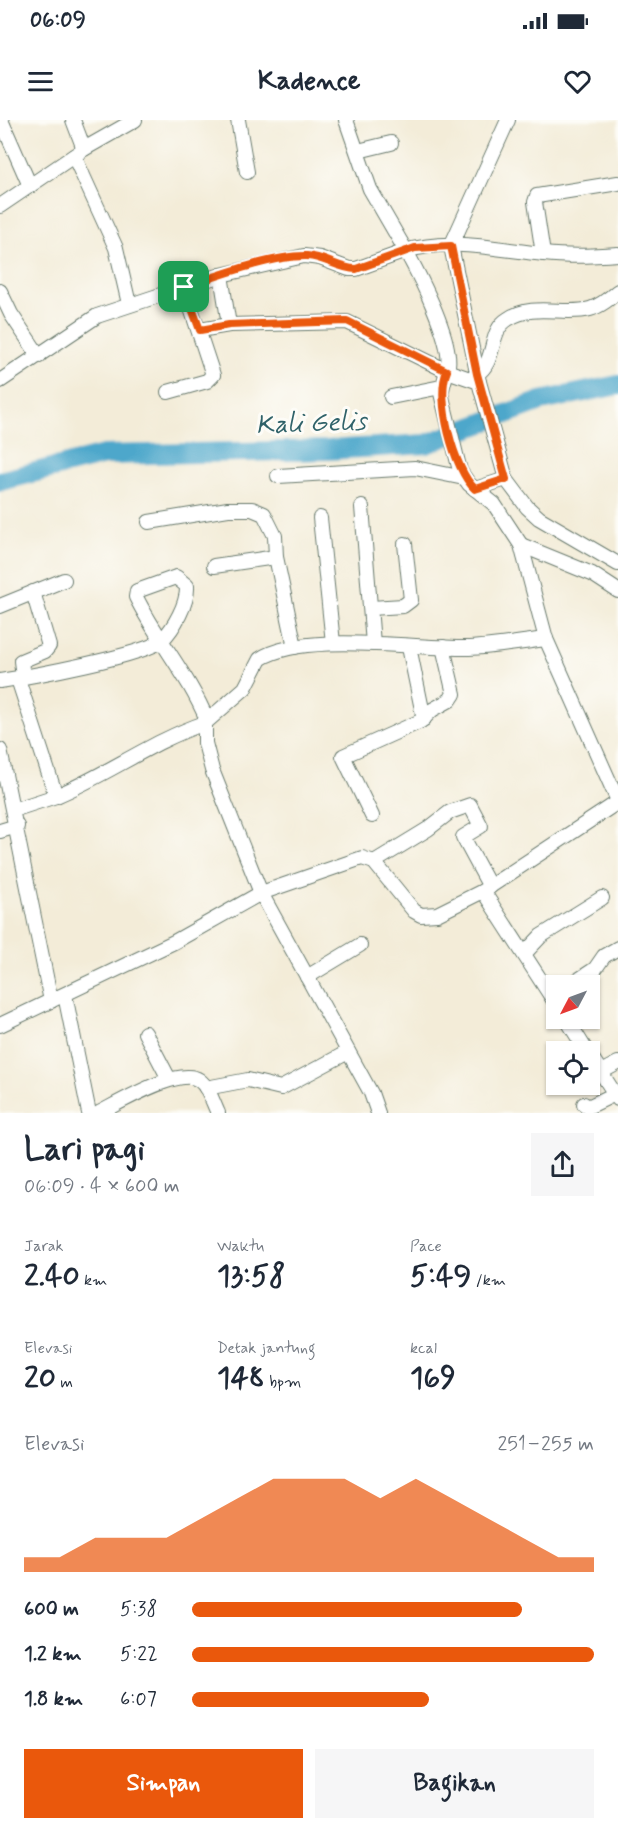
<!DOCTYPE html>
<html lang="id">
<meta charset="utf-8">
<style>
:root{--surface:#fff;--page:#f6f6f7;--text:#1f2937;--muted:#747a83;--accent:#ea580c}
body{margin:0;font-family:Mynerve,sans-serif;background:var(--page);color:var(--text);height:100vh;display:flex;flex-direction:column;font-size:22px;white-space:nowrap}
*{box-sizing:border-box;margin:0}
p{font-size:20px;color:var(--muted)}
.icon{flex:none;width:33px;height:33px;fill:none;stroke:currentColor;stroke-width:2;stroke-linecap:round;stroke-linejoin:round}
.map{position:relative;height:993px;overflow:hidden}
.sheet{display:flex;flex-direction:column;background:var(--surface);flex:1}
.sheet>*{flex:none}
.needle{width:39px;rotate:229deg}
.controls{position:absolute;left:546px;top:855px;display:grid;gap:12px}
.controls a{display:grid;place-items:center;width:54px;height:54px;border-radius:0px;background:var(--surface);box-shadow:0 2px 4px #0004;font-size:30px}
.pin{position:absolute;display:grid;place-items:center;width:51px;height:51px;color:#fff;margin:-26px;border-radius:12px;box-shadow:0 3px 9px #0006}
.round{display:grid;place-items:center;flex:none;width:63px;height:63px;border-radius:0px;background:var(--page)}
.head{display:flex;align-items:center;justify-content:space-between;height:102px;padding:0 24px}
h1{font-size:33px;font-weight:700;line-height:45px}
.figures{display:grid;grid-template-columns:repeat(3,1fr);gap:9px;height:102px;padding:6px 24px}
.figures div{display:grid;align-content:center}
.figures b{font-size:30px;font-weight:700}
.figures small{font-size:16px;font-weight:400}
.figures p{font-size:16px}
.chart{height:168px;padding:12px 24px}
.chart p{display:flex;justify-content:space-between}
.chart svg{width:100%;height:108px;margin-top:6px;fill:var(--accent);opacity:.7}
.action{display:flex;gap:12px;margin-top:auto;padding:12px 24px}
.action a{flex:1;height:69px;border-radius:0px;background:var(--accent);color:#fff;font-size:24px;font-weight:700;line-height:69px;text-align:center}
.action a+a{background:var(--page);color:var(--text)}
ul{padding:0 24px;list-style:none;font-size:20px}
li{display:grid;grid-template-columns:96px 72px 1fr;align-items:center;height:45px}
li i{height:15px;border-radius:8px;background:var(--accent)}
.status{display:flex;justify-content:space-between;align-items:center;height:42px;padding:0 30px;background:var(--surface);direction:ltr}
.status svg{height:16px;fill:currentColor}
header{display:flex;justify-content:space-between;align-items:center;height:78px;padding:0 24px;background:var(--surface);font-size:27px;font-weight:700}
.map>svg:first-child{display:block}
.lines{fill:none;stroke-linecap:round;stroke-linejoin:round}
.river{stroke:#4ea7cb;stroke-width:20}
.minor-casing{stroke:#697a6d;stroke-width:16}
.minor{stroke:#fff;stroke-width:14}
.route-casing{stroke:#fff;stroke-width:12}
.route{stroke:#ea580c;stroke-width:8}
.labels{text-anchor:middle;stroke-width:6;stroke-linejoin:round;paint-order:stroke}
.water-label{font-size:26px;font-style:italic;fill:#2f6269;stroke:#fdfcf7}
</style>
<div class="status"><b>06:09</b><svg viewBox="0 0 49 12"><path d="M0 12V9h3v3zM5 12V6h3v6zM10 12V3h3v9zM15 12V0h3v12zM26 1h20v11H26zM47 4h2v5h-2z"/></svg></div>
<header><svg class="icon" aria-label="menu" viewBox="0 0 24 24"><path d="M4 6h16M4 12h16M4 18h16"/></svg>Kadence<svg class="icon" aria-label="heart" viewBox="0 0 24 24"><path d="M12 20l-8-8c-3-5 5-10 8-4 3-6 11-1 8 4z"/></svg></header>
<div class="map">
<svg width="618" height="993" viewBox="0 0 618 993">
<rect width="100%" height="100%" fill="#fdfcf7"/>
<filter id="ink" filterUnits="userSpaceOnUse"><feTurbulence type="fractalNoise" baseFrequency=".0167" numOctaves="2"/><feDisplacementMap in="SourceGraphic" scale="12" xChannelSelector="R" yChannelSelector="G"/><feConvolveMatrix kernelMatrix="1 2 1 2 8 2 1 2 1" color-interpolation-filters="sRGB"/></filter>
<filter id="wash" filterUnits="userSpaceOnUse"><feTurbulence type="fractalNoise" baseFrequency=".008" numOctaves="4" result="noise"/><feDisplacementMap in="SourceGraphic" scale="24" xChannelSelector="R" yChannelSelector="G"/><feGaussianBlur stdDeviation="1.35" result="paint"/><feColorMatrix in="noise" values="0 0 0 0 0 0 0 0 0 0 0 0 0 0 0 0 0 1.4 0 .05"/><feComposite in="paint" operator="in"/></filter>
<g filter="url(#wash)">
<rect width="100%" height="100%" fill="#f3ecd8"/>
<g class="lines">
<polyline class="river" points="0,361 104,335 327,330 426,324 541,281 618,265"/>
</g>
</g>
<g filter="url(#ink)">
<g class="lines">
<g class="minor-casing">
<g id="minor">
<polyline points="1,0 30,66"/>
<polyline points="73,0 84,29"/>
<polyline points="238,0 247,52"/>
<path d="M346 0 370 69 406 131C449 117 500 130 544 134 569 137 593 136 618 134"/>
<polyline points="358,31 391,23"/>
<polyline points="74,36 116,128 129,184"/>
<polyline points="0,86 84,29 135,0"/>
<polyline points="543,134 535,82 537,76 618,63"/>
<polyline points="221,155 229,205 347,202 447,251 441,273 460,351 469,364 494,384 521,425 546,519 618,681"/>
<polyline points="0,171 11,194 39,236"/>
<polyline points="200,210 229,205"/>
<path d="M477 254C497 241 488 211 508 199 533 182 564 196 590 189 601 186 610 178 618 171"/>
<path d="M0 261 97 196 221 155 304 136 320 138 349 149H356L406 131C419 155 456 226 447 251L479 262 506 359 527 387 539 398 618 444"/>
<polyline points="479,262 451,126 508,0"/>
<polyline points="168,272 207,261 213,255 184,167"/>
<polyline points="391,277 441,267"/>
<polyline points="278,356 415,348 464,358"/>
<polyline points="475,369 506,359"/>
<polyline points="362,387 373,524"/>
<polyline points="320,398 333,523"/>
<polyline points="149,402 228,389 252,389 264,394 275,416 276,437 295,527"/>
<polyline points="521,425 592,454 618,471"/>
<polyline points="214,446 276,437"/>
<polyline points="0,486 64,460"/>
<polyline points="371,488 403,486 411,480 405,424"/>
<polyline points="409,527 424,599"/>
<polyline points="23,557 21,541 45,531 49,526 33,472"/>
<path d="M0 561C26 557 147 535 162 520 174 508 188 483 187 466L176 457 137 471 136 477C157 520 189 556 207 600"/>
<polyline points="0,630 51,881"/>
<path d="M56 676C107 655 152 621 205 603"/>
<polyline points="13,690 56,676 18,559"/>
<polyline points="372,696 343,636 421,601 432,590 450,580 454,574 443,527"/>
<polyline points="0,711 17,706"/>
<polyline points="374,742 428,709 450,692 470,685 481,706 463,717 490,767"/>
<polyline points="483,771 556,884"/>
<polyline points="524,834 541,816 602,778"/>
<polyline points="307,857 360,825"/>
<polyline points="569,866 595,849 604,836 618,828"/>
<polyline points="65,875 89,993"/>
<polyline points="566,898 587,932"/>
<polyline points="0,905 174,822 261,773 362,738 374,742 414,791 421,795 437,794 483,771 618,682"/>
<polyline points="145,913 169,959"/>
<polyline points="590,935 618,979"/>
<polyline points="601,952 618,943"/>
<polyline points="206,968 248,960 281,968 348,932"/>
<polyline points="584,984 588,987 615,974"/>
<path d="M99 993C119 983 180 946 199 960 209 967 213 983 218 993"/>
<path d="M378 993 371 973 261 773 212 650 205 623V603L245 568 260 539C303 511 416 529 469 528 494 527 521 522 546 519"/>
</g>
</g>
<use href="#minor" class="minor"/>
</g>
</g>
<g class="lines" filter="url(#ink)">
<g class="route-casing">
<path id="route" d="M451 126 477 254 506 359 475 369C454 350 435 278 447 251L347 201 229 205 200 210 184 167C217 156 273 135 307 136 325 137 339 149 356 149L415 128Z"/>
</g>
<use href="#route" class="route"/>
</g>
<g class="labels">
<g class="water-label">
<text transform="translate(311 302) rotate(-2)" y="9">Kali Gelis</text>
</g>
</g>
</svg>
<div class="controls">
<a><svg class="needle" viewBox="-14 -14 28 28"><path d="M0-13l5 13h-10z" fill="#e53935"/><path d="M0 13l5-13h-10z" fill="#747a83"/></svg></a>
<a><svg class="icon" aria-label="locate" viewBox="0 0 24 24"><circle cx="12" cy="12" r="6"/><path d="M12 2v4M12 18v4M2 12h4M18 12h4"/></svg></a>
</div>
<div class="pin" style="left:184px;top:167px;background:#1e9e55"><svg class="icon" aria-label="arrive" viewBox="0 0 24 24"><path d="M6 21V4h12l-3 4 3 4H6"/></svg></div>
</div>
<section class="sheet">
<div class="head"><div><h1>Lari pagi</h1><p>06:09 · 4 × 600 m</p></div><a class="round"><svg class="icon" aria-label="share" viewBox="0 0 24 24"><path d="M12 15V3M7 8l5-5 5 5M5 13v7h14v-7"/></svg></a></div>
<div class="figures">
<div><p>Jarak</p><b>2.40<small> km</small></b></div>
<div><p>Waktu</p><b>13:58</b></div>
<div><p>Pace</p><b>5:49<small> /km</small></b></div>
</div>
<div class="figures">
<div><p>Elevasi</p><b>20<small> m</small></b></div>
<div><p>Detak jantung</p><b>148<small> bpm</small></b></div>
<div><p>kcal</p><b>169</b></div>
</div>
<div class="chart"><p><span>Elevasi</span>251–255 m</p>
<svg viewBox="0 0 160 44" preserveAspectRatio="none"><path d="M0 44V38L10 38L20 30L30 30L40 30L50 22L60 14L70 6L80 6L90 6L100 14L110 6L120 14L130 22L140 30L150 38L160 38V44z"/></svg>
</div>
<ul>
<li><b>600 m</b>5:38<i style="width:82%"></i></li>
<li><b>1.2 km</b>5:22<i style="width:100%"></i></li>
<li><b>1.8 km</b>6:07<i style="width:59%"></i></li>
</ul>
<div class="action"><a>Simpan</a><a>Bagikan</a></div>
</section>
